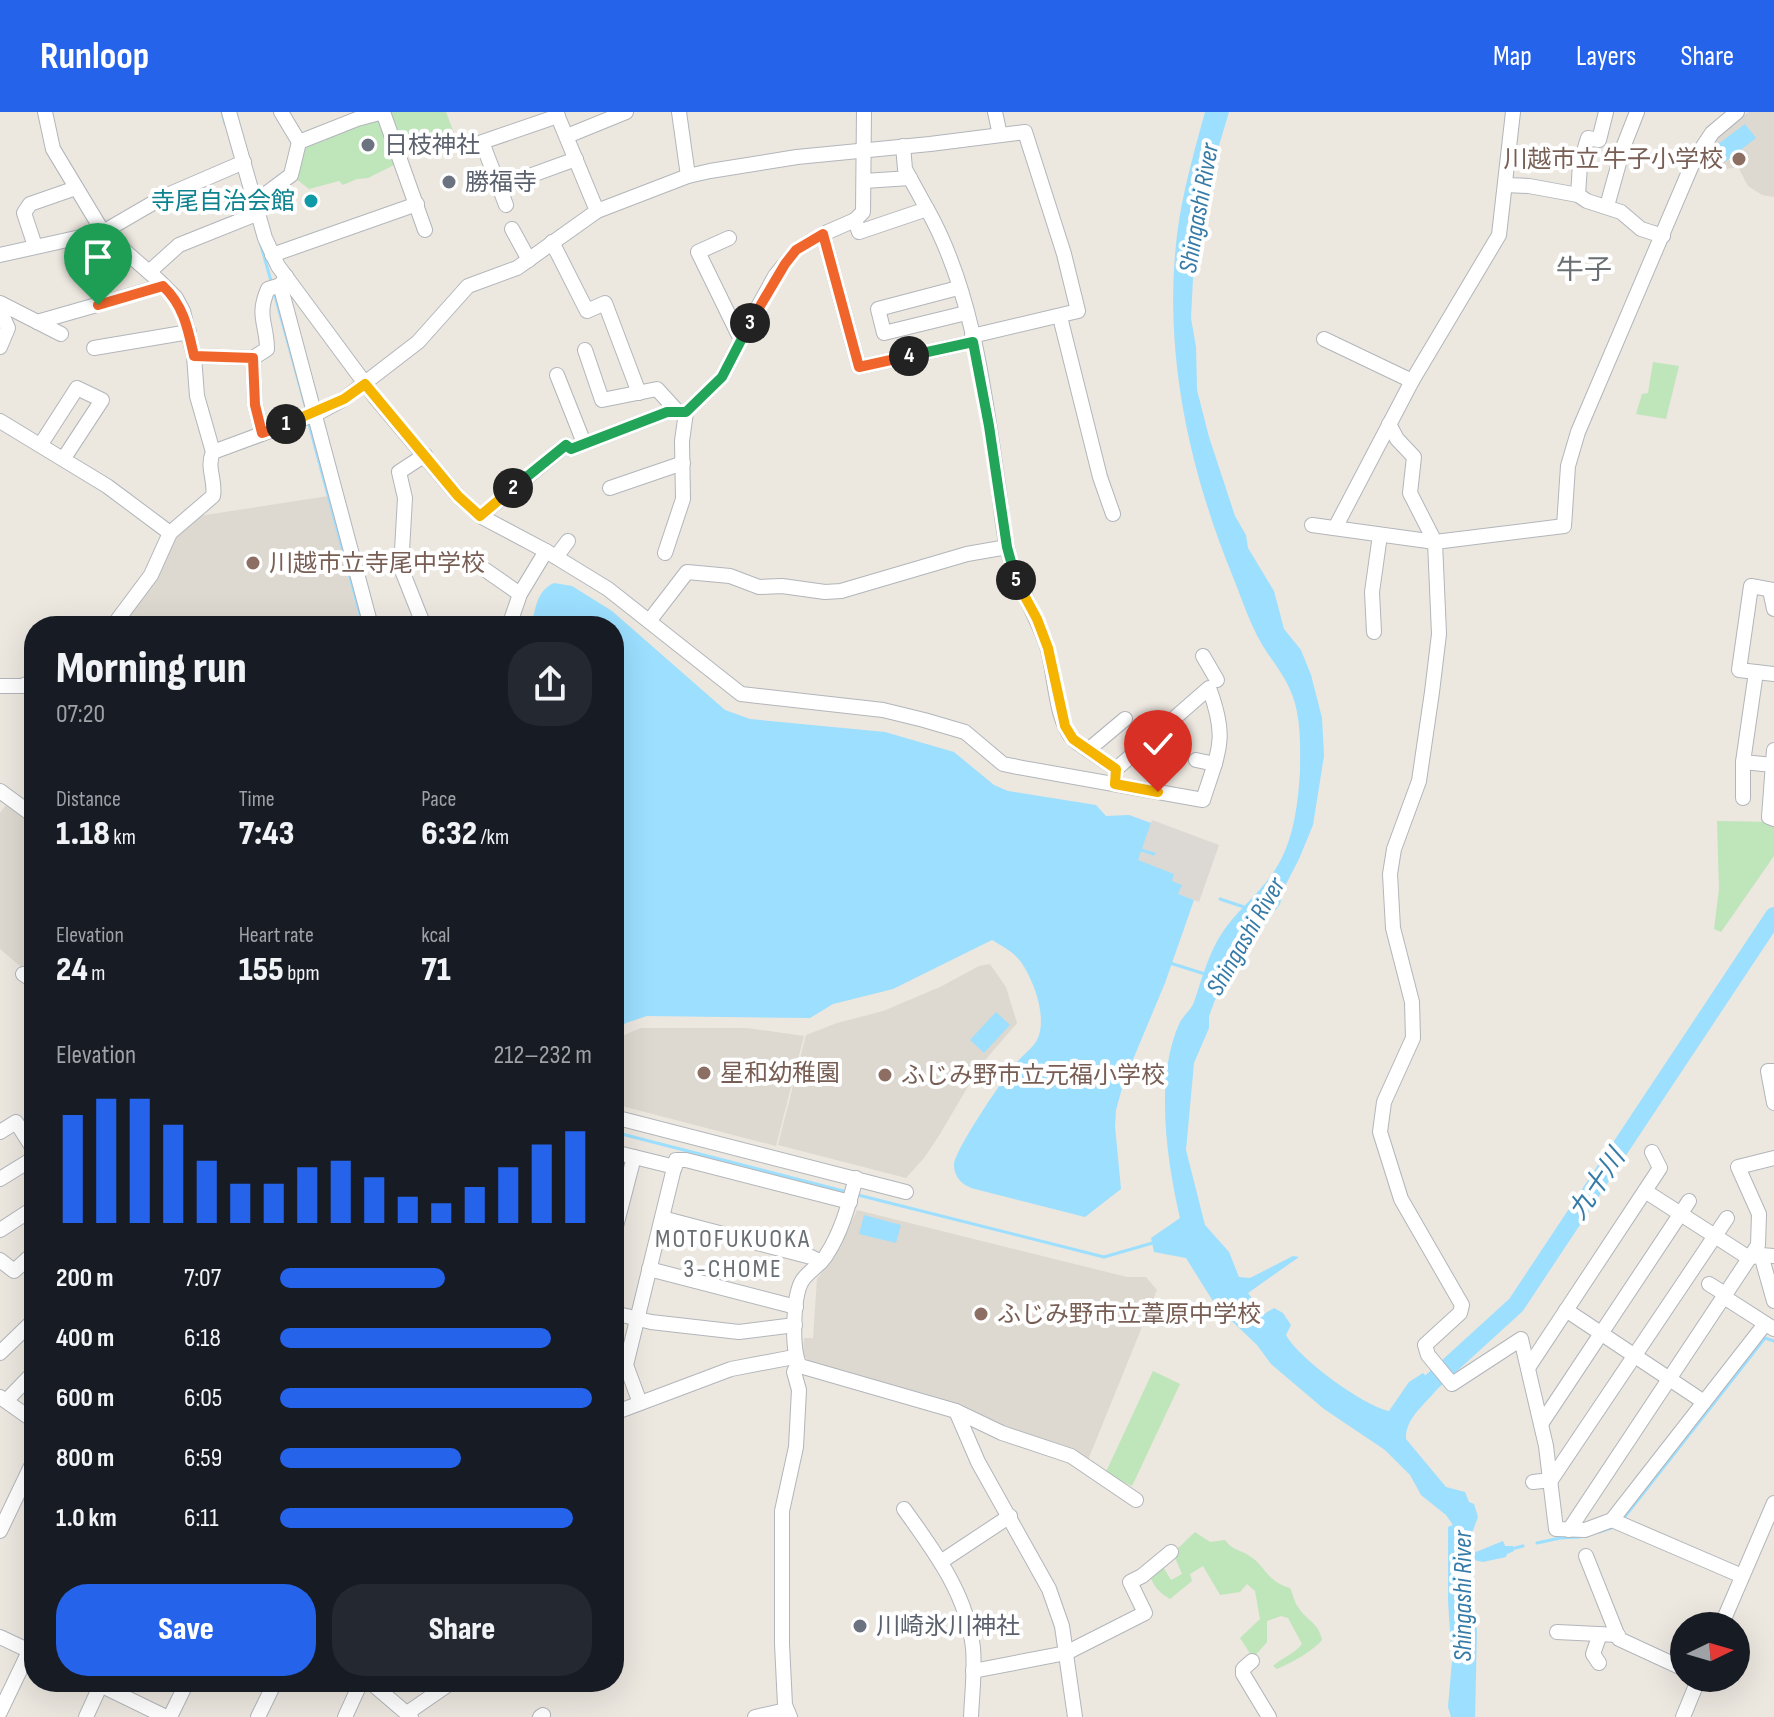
<!DOCTYPE html>
<meta charset="utf-8">
<style>
:root{--surface:#171b24;--page:#242831;--text:#f1f3f6;--muted:#9ea1a6;--accent:#2563eb}
body{margin:0;font-family:"Sofia Sans Condensed","Noto Sans JP",sans-serif;background:var(--page);color:var(--text);height:100vh;display:flex;flex-direction:column;font-size:30px;white-space:nowrap}
*{box-sizing:border-box;margin:0}
p{font-size:26px;color:var(--muted)}
.icon{flex:none;width:44px;height:44px;fill:none;stroke:currentColor;stroke-width:2;stroke-linecap:round;stroke-linejoin:round}
.map{position:relative;flex:1;overflow:hidden}
.side{position:absolute;left:24px;top:504px;width:600px;height:1076px;display:flex;flex-direction:column;background:var(--surface);border-radius:32px;box-shadow:0 8px 32px #0002}
.side>*{flex:none}
.needle{width:52px;rotate:85deg}
.fabs{position:absolute;left:1670px;top:1500px;display:grid;gap:16px}
.fabs a{display:grid;place-items:center;width:80px;height:80px;border-radius:50%;background:var(--surface);box-shadow:0 8px 32px #0002;font-size:40px}
.pin{position:absolute;display:grid;place-items:center;width:68px;height:68px;color:#fff;margin:-82px -34px;border-radius:50% 50% 50% 0;rotate:-45deg;box-shadow:0 0 8px #0007}
.pin .icon{rotate:45deg}
.km{position:absolute;width:40px;height:40px;margin:-20px;border-radius:50%;background:#222;color:#fff;font-size:22px;line-height:40px;text-align:center}
.round{display:grid;place-items:center;flex:none;width:84px;height:84px;border-radius:32px;background:var(--page)}
.head{display:flex;align-items:center;justify-content:space-between;height:136px;padding:0 32px}
h1{font-size:44px;font-weight:800;line-height:60px}
.metrics{display:grid;grid-template-columns:repeat(3,1fr);gap:12px;height:136px;padding:8px 32px}
.metrics div{display:grid;align-content:center}
.metrics b{font-size:34px;font-weight:800}
.metrics small{font-size:22px;font-weight:400}
.metrics p{font-size:22px}
.chart{height:224px;padding:16px 32px}
.chart p{display:flex;justify-content:space-between}
.chart svg{width:100%;height:144px;margin-top:8px;stroke:var(--accent);stroke-width:6}
.cta{display:flex;gap:16px;margin-top:auto;padding:16px 32px}
.cta a{flex:1;height:92px;border-radius:32px;background:var(--accent);color:#fff;font-size:32px;font-weight:800;line-height:92px;text-align:center}
.cta a+a{background:var(--page);color:var(--text)}
ul{padding:0 32px;list-style:none;font-size:26px}
li{display:grid;grid-template-columns:128px 96px 1fr;align-items:center;height:60px}
li i{height:20px;border-radius:10px;background:var(--accent)}
header{display:flex;align-items:center;gap:48px;box-sizing:border-box;height:112px;padding:0 40px;background:var(--accent);color:#fff}
header strong{font-size:38px}
nav{display:flex;gap:44px;margin-inline-start:auto;font-size:28px}
.map>svg:first-child{display:block}
.industrial{fill:#dcd9d4}
.education{fill:#ded9d0}
.green{fill:#bfe5ba}
.water{fill:#9cdfff}
.lines{fill:none;stroke-linecap:round;stroke-linejoin:round}
.stream{stroke:#9cdfff;stroke-width:3}
.river{stroke:#9cdfff;stroke-width:18}
.minor-casing{stroke:#b2b6bb;stroke-width:16}
.minor{stroke:#fff;stroke-width:14}
.split-1-casing{stroke:#fff;stroke-width:16}
.split-2-casing{stroke:#fff;stroke-width:16}
.split-3-casing{stroke:#fff;stroke-width:16}
.split-4-casing{stroke:#fff;stroke-width:16}
.split-5-casing{stroke:#fff;stroke-width:16}
.split-6-casing{stroke:#fff;stroke-width:16}
.split-1{stroke:#f0652b;stroke-width:10}
.split-2{stroke:#f5b400;stroke-width:10}
.split-3{stroke:#22a559;stroke-width:10}
.split-4{stroke:#f0652b;stroke-width:10}
.split-5{stroke:#22a559;stroke-width:10}
.split-6{stroke:#f5b400;stroke-width:10}
.worship-dot{fill:#6b7280;stroke:#fff;stroke-width:3}
.education-dot{fill:#8d6e63;stroke:#fff;stroke-width:3}
.culture-dot{fill:#0f9aa8;stroke:#fff;stroke-width:3}
.labels{text-anchor:middle;stroke-width:8;stroke-linejoin:round;paint-order:stroke}
.worship-label{font-size:24px;fill:#5b616d;stroke:#fff;text-anchor:start}
.education-label{font-size:24px;fill:#785e54;stroke:#fff;text-anchor:start}
.culture-label{font-size:24px;fill:#0d838f;stroke:#fff;text-anchor:end}
.water-label{font-size:26px;font-style:italic;fill:#367ba8;stroke:#fff}
.neighbourhood-label{font-size:26px;letter-spacing:2px;fill:#696f73;stroke:#fff}
.quarter-label{font-size:28px;fill:#696f73;stroke:#fff}
</style>
<header>
<strong>Runloop</strong>
<nav><a>Map</a><a>Layers</a><a>Share</a></nav>
</header>
<div class="map">
<svg width="1774" height="1605" viewBox="0 0 1774 1605">
<rect width="100%" height="100%" fill="#ece7df"/>
<polygon class="industrial" points="1152,708 1219,733 1199,790 1178,782 1172,769 1137,748"/>
<g class="education">
<polygon points="1749,0 1774,0 1774,85 1762,83 1748,74 1738,55 1713,59 1700,55 1714,27 1723,16"/>
<polygon points="328,384 361,514 135,514 124,504 170,430 199,404"/>
<polygon points="6,693 34,713 34,866 0,837 0,701"/>
<polygon points="990,852 1006,875 1017,911 980,954 940,1022 924,1046 906,1066 778,1033 806,923 837,911 883,899 940,875 979,854"/>
<polygon points="641,916 747,916 804,924 776,1034 614,992 614,931 622,924"/>
<polygon points="857,1098 1127,1165 1146,1165 1157,1178 1088,1348 974,1301 812,1252 803,1243 804,1226 813,1226 817,1167 840,1136"/>
</g>
<g class="green">
<polygon points="393,0 446,0 455,24 402,43 387,2"/>
<path d="M378 7 398 51 368 66 357 67 343 73 339 69 309 77 295 66 301 36 310 30 325 29C332 20 344 14 356 16L360 10Z"/>
<polygon points="1653,250 1679,254 1666,307 1636,302 1642,282 1648,281"/>
<polygon points="1717,709 1774,710 1774,744 1721,820 1714,817 1719,777"/>
<polygon points="1153,1259 1180,1272 1132,1374 1105,1362"/>
<path d="M1195 1420 1210 1430 1225 1428C1232 1438 1238 1437 1248 1443 1266 1453 1264 1468 1290 1476 1293 1482 1294 1490 1298 1495 1306 1508 1319 1511 1322 1528 1312 1540 1292 1550 1277 1557L1273 1554C1283 1545 1294 1542 1302 1532L1288 1506 1281 1504 1267 1509V1530L1253 1546 1240 1526 1260 1507 1255 1479 1247 1472 1240 1480 1220 1483 1203 1454 1190 1462 1192 1469 1170 1487C1158 1480 1152 1473 1149 1459L1162 1453 1171 1468 1182 1462 1173 1441Z"/>
</g>
<g class="water">
<path d="M1205 0H1229L1206 77 1195 128 1191 206 1196 235 1197 278 1209 325 1235 404 1246 423 1248 436 1274 479 1284 517 1301 538 1311 563 1322 606 1324 644 1313 713 1299 747 1284 776 1280 792 1245 839 1215 888 1209 904V916L1194 951 1186 1038 1205 1113 1229 1140 1239 1165 1250 1166 1293 1144 1299 1145 1248 1181 1264 1202 1274 1196 1283 1201 1291 1213 1286 1223C1299 1247 1364 1294 1389 1299L1409 1270 1423 1261 1437 1277C1425 1293 1405 1306 1406 1327L1446 1375 1465 1380 1469 1390 1474 1392 1478 1405 1468 1432 1476 1440 1503 1429 1505 1434H1513L1514 1439 1507 1442 1506 1445 1483 1450 1474 1448 1471 1451C1471 1469 1479 1488 1468 1504L1477 1517 1475 1605H1451L1448 1595 1452 1549 1448 1489V1415L1453 1413 1446 1403 1421 1383 1410 1363 1385 1338 1324 1297 1271 1252 1257 1233 1216 1194 1186 1146 1154 1140 1151 1126 1180 1106C1167 1049 1154 966 1180 910 1184 903 1191 898 1194 890 1202 867 1209 839 1224 818 1240 795 1264 778 1278 753 1294 726 1298 691 1300 660 1300 640 1301 620 1297 600 1293 577 1281 560 1268 542 1252 519 1243 490 1233 465 1189 357 1163 240 1177 123 1182 82 1194 40 1205 0Z"/>
<polygon points="1745,12 1756,26 1725,50 1714,35"/>
<path d="M554 471 572 474 612 499 725 598 750 607 885 620 954 640 994 673 1008 679 1096 693 1106 704 1129 703 1151 711 1138 748 1174 762 1172 769 1182 773 1178 782 1194 788 1165 871 1124 969 1116 998 1115 1014 1121 1077 1085 1105 971 1076C962 1072 954 1065 954 1053 955 1037 1005 964 1018 949 1024 942 1034 935 1038 926 1047 904 1034 869 1021 850 1014 840 1002 834 992 828L893 877 833 892 810 906 647 904 626 911 614 920V514H531C536 497 536 479 554 471Z"/>
<polygon points="996,900 1010,913 984,941 970,928"/>
<polygon points="864,1103 901,1113 896,1131 859,1122"/>
</g>
<g class="lines">
<g class="stream">
<polyline points="222,0 225,12"/>
<polyline points="260,130 271,169"/>
<polyline points="274,180 307,300"/>
<polyline points="309,312 363,514"/>
<polyline points="1138,737 1154,742"/>
<polyline points="1220,787 1247,796"/>
<polyline points="1170,851 1205,862"/>
<polyline points="614,1020 847,1080"/>
<polyline points="858,1083 1104,1145 1156,1130"/>
<polyline points="1623,1407 1765,1226 1774,1229"/>
<polyline points="1599,1420 1614,1415"/>
<polyline points="1537,1431 1560,1426 1580,1425"/>
<polyline points="1511,1437 1523,1434"/>
</g>
<polyline class="river" points="1414,1286 1516,1193 1774,804"/>
<g class="minor-casing">
<g id="minor">
<polyline points="45,0 53,37 103,120 158,168 176,186 183,199 194,244 197,284 213,340"/>
<path d="M229 0 265 126 278 154 375 285 458 384 480 404 546 439 608 477 741 582 883 598 924 608 965 620 1003 652 1023 656 1203 688C1219 638 1228 627 1209 576L1116 657 1115 672"/>
<polyline points="281,0 299,30"/>
<polyline points="383,0 425,118"/>
<polyline points="556,0 597,99"/>
<polyline points="679,0 688,64"/>
<polyline points="995,0 1000,23"/>
<polyline points="1737,0 1712,21 1694,48 1578,320 1568,354 1564,414 1435,430 1439,522 1432,580 1419,669 1394,737 1390,762 1393,816 1412,890 1413,926 1384,990 1380,1020 1401,1087 1462,1193 1460,1201 1425,1233 1428,1243 1452,1272 1521,1227 1546,1334 1556,1417 1585,1418 1612,1408 1765,1212"/>
<polyline points="567,24 626,0"/>
<polyline points="903,34 905,57 927,97"/>
<polyline points="864,69 910,66"/>
<polyline points="1506,73 1529,74 1578,83 1587,89 1621,100 1641,117 1663,124"/>
<polyline points="499,75 576,47"/>
<polyline points="1578,83 1580,52 1588,26 1599,28 1606,0"/>
<polyline points="255,90 291,63 299,30 357,7 383,0"/>
<polyline points="506,93 482,30 558,4"/>
<polyline points="1607,94 1624,33 1637,0"/>
<path d="M855 108 859 120 927 97C972 177 984 276 997 366 1001 390 1002 415 1008 439 1016 473 1036 501 1047 534 1055 559 1055 608 1073 627 1077 631 1083 634 1088 638"/>
<polyline points="512,117 529,148"/>
<polyline points="823,122 859,255 973,230"/>
<polyline points="729,126 698,140 741,228"/>
<polyline points="552,130 587,199 605,191 639,281"/>
<polyline points="35,134 24,101 30,92 76,76"/>
<polyline points="0,143 103,120 165,84 244,50"/>
<polyline points="272,143 417,92"/>
<polyline points="149,160 179,133 259,101"/>
<polyline points="286,164 281,173 282,180 371,514"/>
<polyline points="958,176 878,197 884,221 966,201"/>
<polyline points="0,191 61,222"/>
<polyline points="0,198 8,216 0,235"/>
<polyline points="1060,205 1100,365 1113,402"/>
<polyline points="37,210 163,174"/>
<polyline points="1324,227 1412,269"/>
<polyline points="94,236 189,220"/>
<polyline points="585,238 602,288 657,277 678,300"/>
<path d="M194 244 253 246 267 237C267 212 256 204 268 177L281 173"/>
<polyline points="253,246 255,293 262,321"/>
<polyline points="557,263 584,331"/>
<polyline points="0,309 107,374 170,421"/>
<polyline points="1389,312 1397,327 1414,345 1410,381 1435,430"/>
<polyline points="41,332 77,276 102,288 64,346"/>
<polyline points="610,376 683,351"/>
<polyline points="480,404 566,333 571,337 667,300 686,300 722,265 759,193 775,164 796,138 823,122 855,108 863,100 864,0"/>
<polyline points="1312,413 1435,430"/>
<polyline points="1335,416 1412,269 1499,123 1513,0"/>
<polyline points="665,441 683,387 682,329 686,300"/>
<polyline points="556,445 568,429"/>
<polyline points="484,457 520,482"/>
<polyline points="1770,478 1774,497"/>
<polyline points="1774,478 1751,474 1739,558 1774,562"/>
<polyline points="650,508 687,460 730,464 759,475 782,474 825,480 841,479 967,442 1007,435"/>
<path d="M113 514 151 463 170 421 213 384C216 368 206 356 213 340L316 302 344 287 418 230 468 174 517 156 597 99 688 64 710 59 797 45 930 32 1025 20 1064 142 1078 199 972 224"/>
<polyline points="424,514 401,456 405,386 399,360 425,343"/>
<polyline points="509,514 520,482 546,439"/>
<polyline points="1374,520 1372,480 1380,423"/>
<polyline points="1203,544 1217,568"/>
<polyline points="1756,560 1743,650 1773,653"/>
<polyline points="0,574 22,574 34,569"/>
<polyline points="1774,638 1769,705 1774,707"/>
<polyline points="1196,648 1215,652"/>
<polyline points="1743,650 1743,686"/>
<polyline points="1116,657 1088,638 1125,607"/>
<polyline points="0,679 34,704"/>
<polyline points="23,862 34,869"/>
<polyline points="1774,959 1768,959 1774,991"/>
<polyline points="614,1005 906,1080"/>
<polyline points="0,1020 16,1010 34,1038"/>
<polyline points="614,1040 675,1055"/>
<path d="M856 1066C849 1091 842 1119 827 1142 821 1153 808 1159 802 1169 793 1184 791 1240 800 1254L956 1299 978 1350 1049 1477 1062 1514 1075 1605"/>
<polyline points="0,1067 34,1046"/>
<polyline points="1645,1079 1749,1146 1761,1143 1774,1144"/>
<polyline points="662,1106 811,1145 821,1150"/>
<polyline points="0,1118 34,1096"/>
<polyline points="614,1122 634,1045"/>
<polyline points="1761,1143 1774,1189"/>
<polyline points="0,1148 14,1159 34,1141"/>
<polyline points="649,1157 796,1195"/>
<polyline points="1709,1172 1725,1182"/>
<polyline points="1724,1185 1774,1217"/>
<polyline points="1566,1198 1704,1290"/>
<polyline points="614,1201 651,1210 739,1220 795,1213"/>
<polyline points="0,1241 34,1208"/>
<polyline points="1528,1256 1660,1056 1652,1040"/>
<polyline points="0,1285 34,1309"/>
<polyline points="6,1289 34,1260"/>
<polyline points="640,1291 626,1253 676,1048 686,1048 850,1090"/>
<polyline points="956,1299 1002,1321 1071,1344 1136,1388"/>
<polyline points="614,1301 731,1257 794,1245"/>
<polyline points="1541,1312 1689,1089"/>
<polyline points="1533,1370 1551,1368 1727,1106"/>
<path d="M904 1397C934 1439 967 1482 973 1536 975 1559 972 1582 971 1605"/>
<polyline points="1612,1408 1742,1464"/>
<polyline points="1569,1418 1758,1133 1759,1102 1738,1055 1774,1046"/>
<polyline points="0,1419 34,1348"/>
<polyline points="1586,1444 1619,1527 1684,1557"/>
<polyline points="942,1449 1010,1404"/>
<polyline points="1721,1514 1774,1391"/>
<polyline points="1557,1520 1618,1523"/>
<polyline points="0,1525 34,1541"/>
<polyline points="1252,1549 1243,1557 1243,1562 1269,1605"/>
<polyline points="1599,1551 1593,1542 1600,1522"/>
<polyline points="973,1559 1066,1541 1145,1501 1130,1470 1142,1464 1171,1440"/>
<polyline points="94,1570 166,1605"/>
<polyline points="370,1570 411,1605"/>
<polyline points="0,1600 34,1529"/>
<polyline points="407,1601 452,1570"/>
<polyline points="86,1605 102,1570"/>
<polyline points="170,1605 187,1570"/>
<polyline points="258,1605 275,1570"/>
<polyline points="345,1605 361,1570"/>
<polyline points="540,1605 543,1603"/>
<polyline points="755,1605 786,1598"/>
<polyline points="790,1605 785,1593 782,1532 782,1399 796,1335 799,1278 794,1260 798,1251"/>
<polyline points="1683,1605 1699,1566"/>
</g>
</g>
<use href="#minor" class="minor"/>
</g>
<g class="lines">
<g class="split-1-casing">
<path id="split-1" d="M98 193 163 174C184 194 188 217 194 244L253 246 255 293 262 321 286 312"/>
</g>
<g class="split-2-casing">
<polyline id="split-2" points="286,312 344,287 365,272 458,384 480,404 513,376"/>
</g>
<g class="split-3-casing">
<polyline id="split-3" points="513,376 566,333 571,337 667,300 686,300 722,265 750,211"/>
</g>
<g class="split-4-casing">
<polyline id="split-4" points="750,211 785,152 796,138 823,122 859,255 909,244"/>
</g>
<g class="split-5-casing">
<polyline id="split-5" points="909,244 973,230 989,314 1007,435 1016,468"/>
</g>
<g class="split-6-casing">
<polyline id="split-6" points="1016,468 1037,507 1048,536 1065,614 1073,627 1116,657 1115,672 1158,680"/>
</g>
<use href="#split-1" class="split-1"/>
<use href="#split-2" class="split-2"/>
<use href="#split-3" class="split-3"/>
<use href="#split-4" class="split-4"/>
<use href="#split-5" class="split-5"/>
<use href="#split-6" class="split-6"/>
</g>
<g class="worship-dot">
<circle cx="368" cy="33" r="8"/>
<circle cx="449" cy="70" r="8"/>
<circle cx="860" cy="1514" r="8"/>
</g>
<g class="education-dot">
<circle cx="1739" cy="47" r="8"/>
<circle cx="253" cy="451" r="8"/>
<circle cx="704" cy="961" r="8"/>
<circle cx="885" cy="963" r="8"/>
<circle cx="981" cy="1202" r="8"/>
</g>
<circle class="culture-dot" cx="311" cy="89" r="8"/>
<g class="labels">
<g class="worship-label">
<text x="384" y="41">日枝神社</text>
<text x="465" y="78">勝福寺</text>
<text x="876" y="1522">川崎氷川神社</text>
</g>
<g class="education-label">
<text x="1723" y="55" text-anchor="end">川越市立 牛子小学校</text>
<text x="269" y="459">川越市立寺尾中学校</text>
<text x="720" y="969">星和幼稚園</text>
<text x="901" y="971">ふじみ野市立元福小学校</text>
<text x="997" y="1210">ふじみ野市立葦原中学校</text>
</g>
<g class="culture-label">
<text x="295" y="97">寺尾自治会館</text>
</g>
<g class="water-label">
<text transform="translate(1198 96) rotate(-80)" y="9">Shingashi River</text>
<text transform="translate(1245 824) rotate(-60)" y="9">Shingashi River</text>
<text transform="translate(1596 1072) rotate(-56)" y="9">九十川</text>
<text transform="translate(1462 1484) rotate(-90)" y="9">Shingashi River</text>
</g>
<g class="neighbourhood-label">
<text x="733" y="1135">MOTOFUKUOKA<tspan x="733" dy="30">3-CHOME</tspan></text>
</g>
<g class="quarter-label">
<text x="1584" y="167">牛子</text>
</g>
</g>
</svg>
<div class="fabs">
<a><svg class="needle" viewBox="-14 -14 28 28"><path d="M0-13l5 13h-10z" fill="#e53935"/><path d="M0 13l5-13h-10z" fill="#9ea1a6"/></svg></a>
</div>
<div class="pin" style="left:98px;top:193px;background:#1e9e55"><svg class="icon" aria-label="arrive" viewBox="0 0 24 24"><path d="M6 21V4h12l-3 4 3 4H6"/></svg></div>
<div class="pin" style="left:1158px;top:680px;background:#d93025"><svg class="icon" aria-label="check" viewBox="0 0 24 24"><path d="M5 12l5 5 9-10"/></svg></div>
<b class="km" style="left:286px;top:312px">1</b>
<b class="km" style="left:513px;top:376px">2</b>
<b class="km" style="left:750px;top:211px">3</b>
<b class="km" style="left:909px;top:244px">4</b>
<b class="km" style="left:1016px;top:468px">5</b>
<section class="side">
<div class="head"><div><h1>Morning run</h1><p>07:20</p></div><a class="round"><svg class="icon" aria-label="share" viewBox="0 0 24 24"><path d="M12 15V3M7 8l5-5 5 5M5 13v7h14v-7"/></svg></a></div>
<div class="metrics">
<div><p>Distance</p><b>1.18<small> km</small></b></div>
<div><p>Time</p><b>7:43</b></div>
<div><p>Pace</p><b>6:32<small> /km</small></b></div>
</div>
<div class="metrics">
<div><p>Elevation</p><b>24<small> m</small></b></div>
<div><p>Heart rate</p><b>155<small> bpm</small></b></div>
<div><p>kcal</p><b>71</b></div>
</div>
<div class="chart"><p><span>Elevation</span>212–232 m</p>
<svg viewBox="0 0 160 44" preserveAspectRatio="none"><path d="M5 44V11M15 44V6M25 44V6M35 44V14M45 44V25M55 44V32M65 44V32M75 44V27M85 44V25M95 44V30M105 44V36M115 44V38M125 44V33M135 44V27M145 44V20M155 44V16"/></svg>
</div>
<ul>
<li><b>200 m</b>7:07<i style="width:53%"></i></li>
<li><b>400 m</b>6:18<i style="width:87%"></i></li>
<li><b>600 m</b>6:05<i style="width:100%"></i></li>
<li><b>800 m</b>6:59<i style="width:58%"></i></li>
<li><b>1.0 km</b>6:11<i style="width:94%"></i></li>
</ul>
<div class="cta"><a>Save</a><a>Share</a></div>
</section>
</div>
